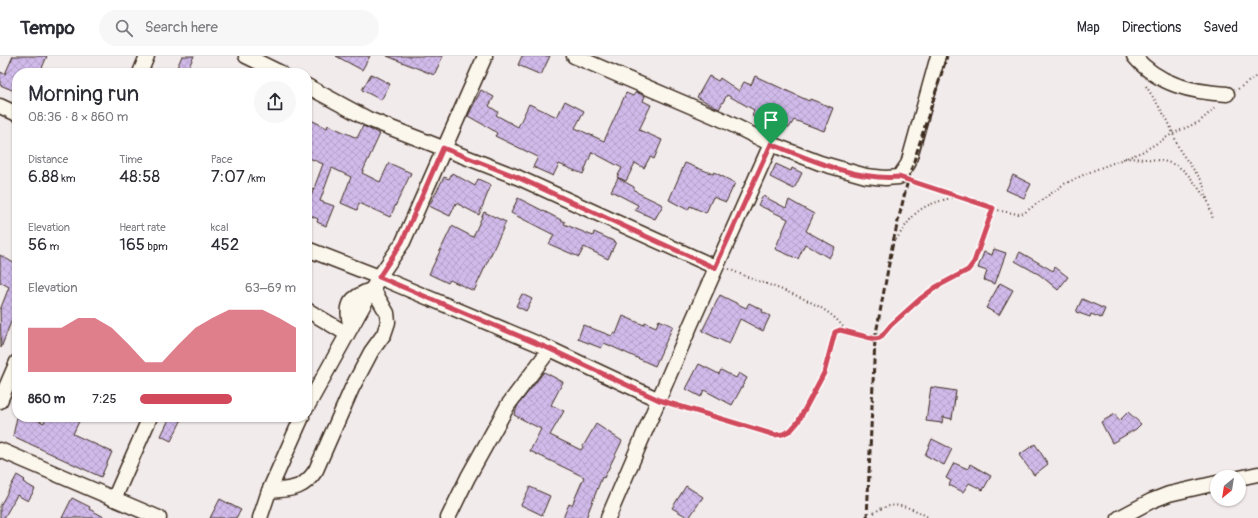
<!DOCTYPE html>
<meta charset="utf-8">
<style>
:root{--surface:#fff;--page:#f7f7f7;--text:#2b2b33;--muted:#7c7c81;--line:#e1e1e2;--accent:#d1495b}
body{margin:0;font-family:Pangolin,sans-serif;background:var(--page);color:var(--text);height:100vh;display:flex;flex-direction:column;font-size:15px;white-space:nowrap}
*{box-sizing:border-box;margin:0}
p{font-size:13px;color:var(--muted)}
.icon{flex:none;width:22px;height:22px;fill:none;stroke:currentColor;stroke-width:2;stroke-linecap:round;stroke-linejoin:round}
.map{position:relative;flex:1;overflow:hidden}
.details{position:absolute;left:12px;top:12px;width:300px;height:354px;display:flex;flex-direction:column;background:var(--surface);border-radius:16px;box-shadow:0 1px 3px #0004}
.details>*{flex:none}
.needle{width:26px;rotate:210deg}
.fabs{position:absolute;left:1210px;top:414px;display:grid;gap:8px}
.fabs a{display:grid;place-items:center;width:36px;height:36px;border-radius:50%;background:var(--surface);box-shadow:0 1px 3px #0004;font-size:20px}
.pin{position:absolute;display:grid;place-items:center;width:34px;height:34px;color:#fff;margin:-41px -17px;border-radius:50% 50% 50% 0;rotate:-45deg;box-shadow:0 0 4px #0007}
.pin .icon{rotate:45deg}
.round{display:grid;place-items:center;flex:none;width:42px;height:42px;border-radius:21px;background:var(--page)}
.overview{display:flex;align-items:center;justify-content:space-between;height:68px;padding:0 16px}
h1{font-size:22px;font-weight:600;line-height:30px}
.metrics{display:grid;grid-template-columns:repeat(3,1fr);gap:6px;height:68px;padding:4px 16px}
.metrics div{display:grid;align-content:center}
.metrics b{font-size:17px;font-weight:600}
.metrics small{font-size:11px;font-weight:400}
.metrics p{font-size:11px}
.chart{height:112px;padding:8px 16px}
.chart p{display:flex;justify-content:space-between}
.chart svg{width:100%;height:72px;margin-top:4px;fill:var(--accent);opacity:.7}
ul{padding:0 16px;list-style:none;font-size:13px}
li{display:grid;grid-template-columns:64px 48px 1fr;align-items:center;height:30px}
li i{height:10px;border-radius:5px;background:var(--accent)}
header{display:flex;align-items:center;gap:24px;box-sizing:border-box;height:56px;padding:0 20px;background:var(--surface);border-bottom:1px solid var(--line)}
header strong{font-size:19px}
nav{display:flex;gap:22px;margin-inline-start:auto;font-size:14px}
.search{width:280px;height:36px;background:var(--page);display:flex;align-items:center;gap:10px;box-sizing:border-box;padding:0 14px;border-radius:22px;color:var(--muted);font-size:15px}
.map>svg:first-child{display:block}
.building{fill:url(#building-cross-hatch);stroke:#3b2a1e}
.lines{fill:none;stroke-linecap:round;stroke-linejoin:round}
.minor-casing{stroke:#3b2a1e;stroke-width:17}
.path{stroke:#3b2a1e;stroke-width:2;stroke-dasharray:1 3;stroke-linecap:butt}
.minor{stroke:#fbf7ec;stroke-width:14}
.rail{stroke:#3b2a1e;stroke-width:3;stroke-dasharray:6 3;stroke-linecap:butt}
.route-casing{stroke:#fff;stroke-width:8}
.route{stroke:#d1495b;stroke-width:5}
</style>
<header>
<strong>Tempo</strong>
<div class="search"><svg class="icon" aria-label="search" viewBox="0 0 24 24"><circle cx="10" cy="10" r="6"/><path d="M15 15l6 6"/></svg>Search here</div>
<nav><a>Map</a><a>Directions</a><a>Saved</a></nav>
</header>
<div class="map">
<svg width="1258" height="462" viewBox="0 0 1258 462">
<defs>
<pattern id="building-cross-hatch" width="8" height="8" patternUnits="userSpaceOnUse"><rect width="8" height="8" fill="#d0baea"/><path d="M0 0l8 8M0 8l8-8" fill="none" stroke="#b4a0c8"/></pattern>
</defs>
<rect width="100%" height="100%" fill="#f2ebec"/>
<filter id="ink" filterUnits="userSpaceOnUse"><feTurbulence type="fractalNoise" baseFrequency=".025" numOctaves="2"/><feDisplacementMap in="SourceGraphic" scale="8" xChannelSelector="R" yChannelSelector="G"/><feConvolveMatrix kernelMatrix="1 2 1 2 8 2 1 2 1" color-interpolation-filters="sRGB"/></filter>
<g filter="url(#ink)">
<g class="building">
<polygon points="13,0 47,0 40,17 17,17 17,36 0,29 0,16 5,18"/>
<polygon points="182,0 194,0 186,17 176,14"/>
<polygon points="336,0 370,0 362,14"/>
<polygon points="387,0 443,0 434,19"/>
<polygon points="522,0 550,0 541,19 518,9"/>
<polygon points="371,18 390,28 381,44 362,34"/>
<polygon points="709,20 718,25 720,22 739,35 744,26 751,29 755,20 809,45 810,43 833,52 824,75 794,64 789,72 774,64 771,69 752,60 754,54 727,39 719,53 697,41"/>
<polygon points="481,34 494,41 489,50 498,56 496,59 518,71 529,48 557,61 565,45 584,55 575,72 604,85 626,37 633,40 636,36 645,40 643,45 651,49 639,74 662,84 654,103 650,101 644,112 635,107 626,125 617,121 622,112 592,96 583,118 559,108 553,120 533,111 538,101 495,80 497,77 491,73 468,60"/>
<polygon points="307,62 327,72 328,69 357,82 363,70 380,78 362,117 380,126 389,107 411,117 390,161 359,147 357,154 341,147 351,121 332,112 320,145 334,150 326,170 317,166 318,163 307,158 307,151 323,108 307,101"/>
<polygon points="685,107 713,118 714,116 735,127 726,146 713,141 706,157 690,150 688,154 669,144"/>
<polygon points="776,108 791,115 792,112 802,117 794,133 770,121"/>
<polygon points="452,117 475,130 478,123 491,129 479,159 456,147 450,160 429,150 444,121 449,123"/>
<polygon points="1013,119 1031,128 1024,142 1006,134"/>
<polygon points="618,122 634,131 634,133 638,137 663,149 655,163 635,154 638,149 611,135"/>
<polygon points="763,140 786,152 789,144 814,158 806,175 835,191 829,202 805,188 798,203 775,193 788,163 758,149"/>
<polygon points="518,142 565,166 564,168 593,180 594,176 616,186 608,203 584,191 579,201 549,188 554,179 511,157"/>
<polygon points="484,156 506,166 474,235 450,224 448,227 429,218 452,170 473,181"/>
<polygon points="994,193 1006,197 995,228 984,224 987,215 978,212 984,196 992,199"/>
<polygon points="1020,196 1053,215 1055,211 1068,221 1058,234 1040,219 1015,205"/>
<polygon points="0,199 17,209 17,250 1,292 0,254 9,231 0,226"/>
<polygon points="1000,227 1013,234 999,259 986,252"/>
<polygon points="522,238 532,243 526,255 516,250"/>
<polygon points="720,239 746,252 749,247 763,254 762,256 770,260 763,275 740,263 729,288 702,275"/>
<polygon points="1082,243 1105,253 1101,262 1091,258 1090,261 1076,256"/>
<polygon points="623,260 644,269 645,266 656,271 659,264 673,270 655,310 604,287 601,292 578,283 583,269 612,280 614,277 616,278"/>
<polygon points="699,308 719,318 721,314 736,322 739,317 747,322 732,349 704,334 701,341 686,333"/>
<polygon points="544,316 563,326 551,349 564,355 550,379 581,394 596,368 622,385 604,422 602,421 586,462 563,462 569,448 572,449 584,421 530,395 541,373 514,359 518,349"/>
<polygon points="931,331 956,335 952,363 943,361 942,367 926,365"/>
<polygon points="1128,356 1141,368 1136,373 1112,387 1101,366 1115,358 1119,365"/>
<polygon points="17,361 31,361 44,367 46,361 81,361 73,378 112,396 101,421 13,380"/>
<polygon points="170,361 183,361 171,385 161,380"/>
<polygon points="932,383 952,393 944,409 925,399"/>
<polygon points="1035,388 1048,408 1034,419 1019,399"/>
<polygon points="954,407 968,413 970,408 991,420 983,434 969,427 963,436 949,429 951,425 946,422"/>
<polygon points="17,419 25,424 23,426 35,433 28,445 17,439 4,462 0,462 0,450"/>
<polygon points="686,430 703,441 689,462 672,452"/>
<polygon points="530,431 550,440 542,459 521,449"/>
<polygon points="72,442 90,451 89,453 106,462 62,462"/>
<polygon points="220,443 241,454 236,462 210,462"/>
</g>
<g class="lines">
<g class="minor-casing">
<g id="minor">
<polyline points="246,0 281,17"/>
<polyline points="574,0 721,63 771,88 820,107 866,120 885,122 899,121 908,108 938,0"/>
<path d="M1134 0C1158 29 1192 36 1227 38"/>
<polyline points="140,17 147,0"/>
<polyline points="307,30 368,63 517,121 715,211"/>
<polyline points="0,50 17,58"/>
<polyline points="307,193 379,221 550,293 659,344"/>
<polyline points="307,254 347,278"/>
<polyline points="0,345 17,306"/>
<polyline points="307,351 379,221 403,186 485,0"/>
<polyline points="0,394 159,462"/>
<polyline points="1239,422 1258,418"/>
<path d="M269 435C291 433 303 434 316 414L352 332 371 296 384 278 388 266 387 257 373 233C351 241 344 247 351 271"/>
<polyline points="114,443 150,361"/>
<polyline points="260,462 269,435 302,361"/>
<polyline points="448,462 468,421 508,349 550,293"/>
<polyline points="608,462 691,268 771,88"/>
<polyline points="1119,462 1151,445 1169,438 1217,427"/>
</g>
</g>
<g class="path">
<polyline points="1146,30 1168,65 1180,95 1202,125 1213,163"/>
<polyline points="1238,33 1258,19"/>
<path d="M1125 102C1142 103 1162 102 1177 110 1190 117 1199 134 1208 145"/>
<polyline points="911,125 1001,155 1018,158 1024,157 1064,128 1092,115 1142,96 1174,77 1199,66 1216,51"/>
<path d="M896 184C918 150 920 151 957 140"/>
<path d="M729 213C761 229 827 243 845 274"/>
<polyline points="671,348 775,379 783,378 791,374 798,366 824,317 835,276 840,274 875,283 880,282 891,269 920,243 936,231 968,214 974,206 993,152"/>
<path d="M874 457C891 443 913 451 929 462"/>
</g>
<use href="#minor" class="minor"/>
<polyline class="rail" points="867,462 875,283 893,186 908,124 947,0"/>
</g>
</g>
<g class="lines" filter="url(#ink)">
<g class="route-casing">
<path id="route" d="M771 88C809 103 857 125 899 121L993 152 974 206 968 214 936 231 920 243 891 269 880 282 875 283 840 274 835 276 824 317 798 366 791 374 783 378 775 379 659 344 550 293 379 221 402 186 443 92 517 121 715 212Z"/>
</g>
<use href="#route" class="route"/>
</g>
</svg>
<div class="fabs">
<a><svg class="needle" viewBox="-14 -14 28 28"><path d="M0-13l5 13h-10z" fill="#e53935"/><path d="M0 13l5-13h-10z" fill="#7c7c81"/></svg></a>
</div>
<div class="pin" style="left:771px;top:88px;background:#1e9e55"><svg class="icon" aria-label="arrive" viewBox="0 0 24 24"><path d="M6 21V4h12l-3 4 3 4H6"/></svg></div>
<section class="details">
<div class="overview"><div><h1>Morning run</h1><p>08:36 · 8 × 860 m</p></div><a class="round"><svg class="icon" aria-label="share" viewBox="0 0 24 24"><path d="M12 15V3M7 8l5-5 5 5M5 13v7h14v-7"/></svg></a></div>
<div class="metrics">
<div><p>Distance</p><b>6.88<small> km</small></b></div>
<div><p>Time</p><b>48:58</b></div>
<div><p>Pace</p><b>7:07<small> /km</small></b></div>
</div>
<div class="metrics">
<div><p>Elevation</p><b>56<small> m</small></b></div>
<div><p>Heart rate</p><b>165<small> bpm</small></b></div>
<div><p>kcal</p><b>452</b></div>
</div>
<div class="chart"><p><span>Elevation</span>63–69 m</p>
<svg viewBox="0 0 160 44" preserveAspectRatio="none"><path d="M0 44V17L10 17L20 17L30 11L40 11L50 17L60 27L70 38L80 38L90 27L100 17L110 11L120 6L130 6L140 6L150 11L160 17V44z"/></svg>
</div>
<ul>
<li><b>860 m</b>7:25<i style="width:59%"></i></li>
</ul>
</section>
</div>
